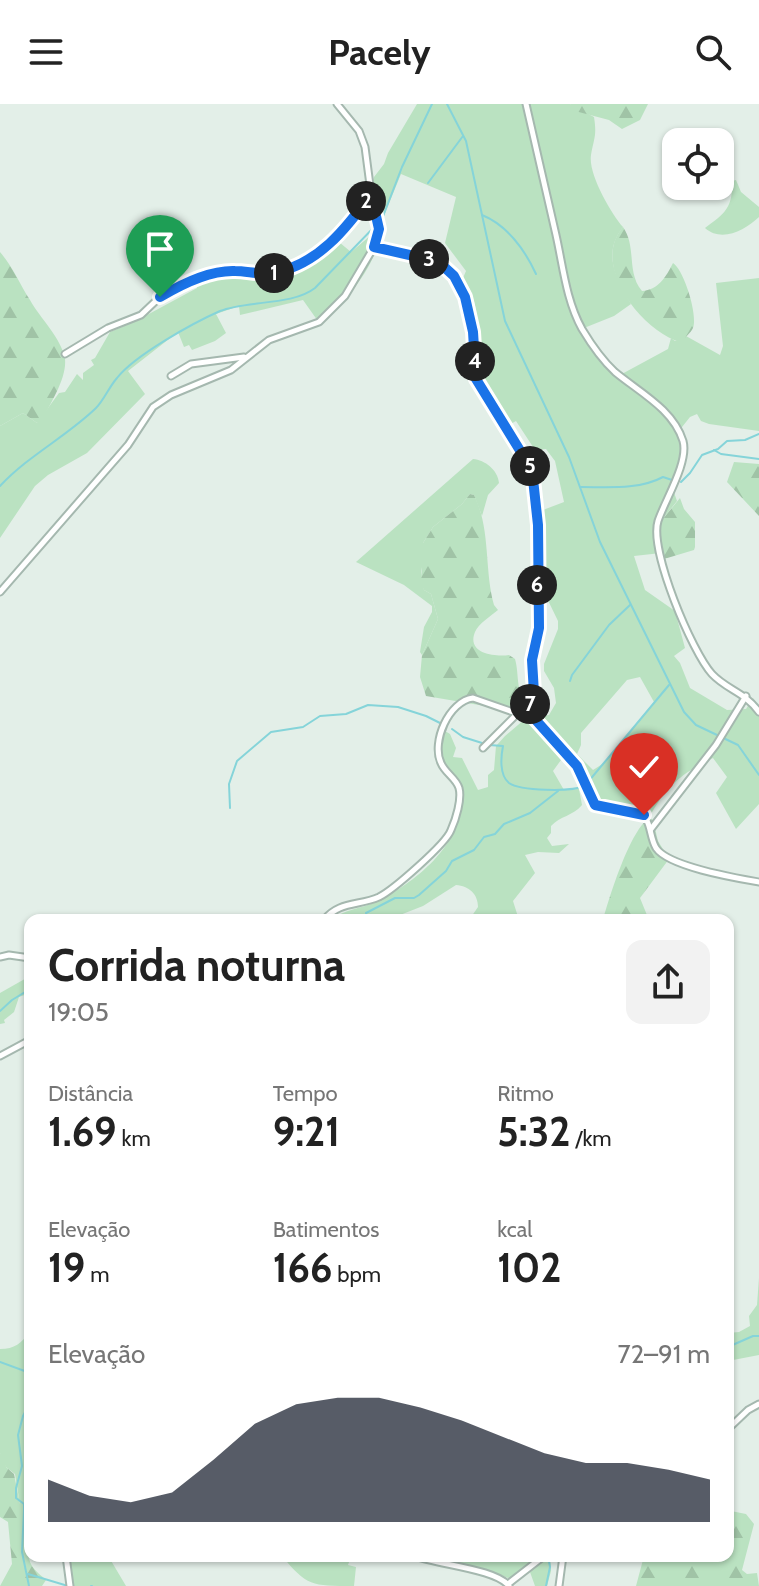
<!DOCTYPE html>
<html lang="pt">
<meta charset="utf-8">
<style>
:root{--surface:#fff;--page:#f2f2f2;--text:#222;--muted:#767676;--accent:#111827}
body{margin:0;font-family:Cabin,sans-serif;background:var(--page);color:var(--text);height:100vh;display:flex;flex-direction:column;font-size:30px;white-space:nowrap}
*{box-sizing:border-box;margin:0}
p{font-size:26px;color:var(--muted)}
.icon{flex:none;width:44px;height:44px;fill:none;stroke:currentColor;stroke-width:2;stroke-linecap:round;stroke-linejoin:round}
.map{position:relative;flex:1;overflow:hidden}
.details{position:absolute;left:24px;top:810px;width:710px;height:648px;display:flex;flex-direction:column;background:var(--surface);border-radius:16px;box-shadow:0 2px 6px #0004}
.details>*{flex:none}
.tools{position:absolute;left:662px;top:24px;display:grid;gap:16px}
.tools a{display:grid;place-items:center;width:72px;height:72px;border-radius:16px;background:var(--surface);box-shadow:0 2px 6px #0004;font-size:40px}
.pin{position:absolute;display:grid;place-items:center;width:68px;height:68px;color:#fff;margin:-82px -34px;border-radius:50% 50% 50% 0;rotate:-45deg;box-shadow:0 0 8px #0007}
.pin .icon{rotate:45deg}
.km{position:absolute;width:40px;height:40px;margin:-20px;border-radius:50%;background:#222;color:#fff;font-size:22px;line-height:40px;text-align:center}
.round{display:grid;place-items:center;flex:none;width:84px;height:84px;border-radius:16px;background:var(--page)}
.summary{display:flex;align-items:center;justify-content:space-between;height:136px;padding:0 24px}
h1{font-size:44px;font-weight:800;line-height:60px}
.stats{display:grid;grid-template-columns:repeat(3,1fr);gap:12px;height:136px;padding:8px 24px}
.stats div{display:grid;align-content:center}
.stats b{font-size:40px;font-weight:800}
.stats small{font-size:22px;font-weight:400}
.stats p{font-size:22px}
.chart{height:224px;padding:16px 24px}
.chart p{display:flex;justify-content:space-between}
.chart svg{width:100%;height:144px;margin-top:8px;fill:var(--accent);opacity:.7}
header{display:flex;justify-content:space-between;align-items:center;height:104px;padding:0 24px;background:var(--surface);font-size:36px;font-weight:800}
.map>svg:first-child{display:block}
.green{fill:#bae2c1;fill-rule:evenodd}
.forest{fill:url(#forest-firs)}
.lines{fill:none;stroke-linecap:round;stroke-linejoin:round}
.stream{stroke:#85d4d9;stroke-width:2}
.minor-casing{stroke:#a5b8af;stroke-width:9}
.minor{stroke:#fff;stroke-width:5}
.route-casing{stroke:#fff;stroke-width:16}
.route{stroke:#1a73e8;stroke-width:10}
</style>
<header><svg class="icon" aria-label="menu" viewBox="0 0 24 24"><path d="M4 6h16M4 12h16M4 18h16"/></svg>Pacely<svg class="icon" aria-label="search" viewBox="0 0 24 24"><circle cx="10" cy="10" r="6"/><path d="M15 15l6 6"/></svg></header>
<div class="map">
<svg width="759" height="1482" viewBox="0 0 759 1482">
<defs>
<pattern id="forest-firs" width="22" height="20" patternUnits="userSpaceOnUse" patternTransform="scale(2)"><rect width="22" height="20" fill="#bae2c1"/><path d="M5 1l3.5 6h-7zM16 11l3.5 6h-7z" fill="#a0c3a6"/></pattern>
</defs>
<rect width="100%" height="100%" fill="#e3efe8"/>
<g class="green">
<path d="M417 0H570L594 13C597 32 594 34 591 51 588 70 611 109 623 123 602 150 616 174 631 200L614 212 584 224 607 257 620 271 668 245 671 234 675 237 686 232 720 251 723 242 716 179 759 174V327L709 320 701 317 697 310 690 313 678 328 683 348 671 380 677 397 658 421 661 449 634 452 645 486 675 507 685 544 674 552 680 559 690 584 727 606 746 605 753 594 759 603V700L736 725 716 689 727 673 713 654C682 669 666 682 649 714L598 703 588 678 564 644 561 646V656L553 667 564 686 579 685 582 701C573 712 560 712 551 722V729L547 734 552 742 569 740 559 749 538 748 525 751 535 769 513 797 519 816H469L478 803C478 790 469 782 456 781L423 802 400 811 396 816H331C345 805 360 805 376 798 414 779 462 742 462 694 462 668 432 672 445 627L450 630 456 644 453 653 462 654 478 686 488 683V671L494 666 496 642 505 632 525 615 549 611 556 599 554 584 544 567V560L558 525V517L542 484 543 406 564 398 555 357 546 345 535 346 516 317 507 322C498 308 483 290 481 272 477 241 483 201 463 174L466 167 445 139 456 93 401 70 381 119 367 103 372 95 374 73 384 60 388 49ZM640 573 654 598 604 659 593 666 577 650 581 641V629L627 576Z"/>
<path d="M736 76 741 88 759 103V113C745 126 722 139 705 124 725 109 733 104 732 77Z"/>
<path d="M376 127 379 128C380 158 344 199 323 219L320 220 303 196 240 211 239 202 216 210 226 229 215 237 192 246 189 241 184 243 178 228 128 267 145 290 87 349 48 371 35 382 0 434V322L23 309 37 319 59 289 65 288 77 270 83 276V269L94 261 91 256 95 254 110 228 134 218 197 184V179L227 171 271 174 299 164 333 144 339 138 351 148Z"/>
<path d="M473 355C485 356 498 366 499 379L488 391 482 412 474 391 470 390 462 400 433 423 423 439 424 453 421 468 424 486 431 490 438 515 422 551 420 548 424 523 432 508V502L404 481 356 458Z"/>
<polygon points="30,872 30,889 19,893 14,908 4,916 5,919 0,920 0,889"/>
<polygon points="759,1174 759,1251 728,1257 728,1229 739,1228 750,1222 749,1212 757,1201"/>
<path d="M30 1228V1412L26 1404 20 1401 15 1370 6 1363 0 1349V1245C15 1245 21 1239 30 1228Z"/>
<polygon points="69,1452 99,1452 102,1458 110,1455 126,1482 73,1482"/>
<path d="M282 1452H351L348 1461 356 1463 354 1482C311 1482 307 1482 282 1452Z"/>
<polygon points="461,1452 550,1452 551,1467 547,1482 535,1482 530,1468 512,1476 499,1470 457,1463"/>
</g>
<g class="forest">
<polygon points="570,0 648,0 640,16 622,25 609,16 575,7"/>
<path d="M623 123C637 143 626 168 642 187 658 186 666 173 673 159 684 166 698 211 693 224 691 229 684 234 680 238 641 226 590 161 623 123Z"/>
<path d="M0 148C13 163 19 179 30 196 40 214 62 235 65 255 67 275 50 299 42 317L37 319 23 309 0 322Z"/>
<polygon points="734,358 759,360 759,412 727,378"/>
<path d="M470 390 474 391C491 425 484 465 494 501L498 506C491 512 478 520 475 528 466 550 496 553 509 551L515 555C520 572 514 592 532 602L515 607 426 592 420 573 422 551 438 515 431 490 424 486 421 479 423 439 433 423 462 400Z"/>
<polygon points="680,394 684,405 695,418 695,443 694,446 664,455 662,453 658,421"/>
<path d="M650 714 653 716 658 737 669 755 640 794 649 816H603C609 794 631 723 650 714Z"/>
<path d="M0 1349 5 1353 6 1363 14 1370 20 1400C42 1414 20 1443 32 1462 35 1467 42 1472 46 1476L42 1482H0L12 1460 8 1418 0 1413Z"/>
<polygon points="728,1399 731,1407 746,1410 754,1420 742,1466 747,1470 757,1469 759,1482 636,1482 644,1452 728,1452"/>
</g>
<g class="lines">
<g class="stream">
<polyline points="447,0 466,37 505,217 569,353 600,438 684,608 696,621 738,641 759,671"/>
<polyline points="428,79 463,32"/>
<path d="M482 111C507 121 525 146 536 170"/>
<polyline points="714,346 721,350 759,355"/>
<polyline points="681,378 690,369 702,351 718,345 727,337 745,336 759,330"/>
<path d="M0 382C29 351 66 333 96 304 104 296 109 283 117 274 135 251 193 219 220 207 247 196 292 202 315 184L382 115 402 63 432 0"/>
<path d="M581 383C608 383 639 386 663 373L672 376"/>
<polyline points="570,577 572,571 609,521 630,501"/>
<polyline points="452,625 463,633 482,639"/>
<path d="M489 641 503 642C501 652 499 671 509 679 520 687 572 688 584 682"/>
<polyline points="588,678 669,581"/>
<polyline points="230,704 229,680 237,657 271,628 303,623 320,612 346,610 368,601 398,603 426,612 442,620"/>
<polyline points="366,809 395,794 414,794 419,791 446,767 452,757 474,746 484,733 495,730 504,720 530,709 558,687"/>
<polyline points="358,816 361,812"/>
<polyline points="0,907 12,896 30,885"/>
<polyline points="728,1243 753,1232 759,1232"/>
<polyline points="0,1258 30,1269"/>
<polyline points="28,1470 68,1482"/>
<polyline points="29,1482 22,1448 24,1406 24,1400 16,1394 16,1384 22,1362 18,1331 23,1312 30,1299"/>
<polyline points="91,1482 92,1482"/>
<polyline points="546,1482 550,1463 548,1452"/>
</g>
<g class="minor-casing">
<g id="minor">
<path d="M526 0C536 44 546 87 556 131 563 162 566 196 582 225 591 240 602 256 615 268 639 288 673 305 683 337 689 358 665 396 658 417 649 446 692 548 712 570 727 586 745 588 759 608"/>
<polyline points="65,250 108,224 141,211 161,192 205,172 232,167 269,170 294,162 339,133 371,90"/>
<polyline points="171,272 191,260 244,253"/>
<polyline points="0,488 128,341 153,303 171,291 231,266 269,236 319,218 345,192 374,143 379,125 373,104 365,43 359,27 337,0"/>
<path d="M525 604 577 662 596 701 641 709C652 719 649 732 656 744 669 763 736 774 759 778"/>
<polyline points="483,644 519,608"/>
<polyline points="651,725 716,641 746,592"/>
<path d="M324 816C339 797 359 802 379 793 393 786 446 740 451 726 456 715 462 695 459 684 456 674 445 669 441 659 431 638 449 597 473 594L513 608 527 603 533 592 532 556 539 524 538 421 532 366 476 275 473 228 465 193 456 175 449 166 432 157 374 143"/>
<polyline points="0,853 9,851 30,854"/>
<polyline points="0,952 30,936"/>
<polyline points="728,1325 748,1306 759,1300"/>
<polyline points="66,1452 70,1482"/>
<path d="M415 1452C439 1461 496 1465 509 1482"/>
<polyline points="508,1480 544,1452"/>
<polyline points="559,1482 563,1452"/>
</g>
</g>
<use href="#minor" class="minor"/>
</g>
<g class="lines">
<g class="route-casing">
<path id="route" d="M160 193C180 181 210 166 235 167 247 167 260 171 272 169 317 162 347 124 371 90L379 125 374 143 427 155 442 161 454 172 465 193 473 228 476 275 532 366 538 421 539 524 532 556 534 589 525 604 577 662 595 701 644 711"/>
</g>
<use href="#route" class="route"/>
</g>
</svg>
<div class="tools">
<a><svg class="icon" aria-label="locate" viewBox="0 0 24 24"><circle cx="12" cy="12" r="6"/><path d="M12 2v4M12 18v4M2 12h4M18 12h4"/></svg></a>
</div>
<div class="pin" style="left:160px;top:193px;background:#1e9e55"><svg class="icon" aria-label="arrive" viewBox="0 0 24 24"><path d="M6 21V4h12l-3 4 3 4H6"/></svg></div>
<div class="pin" style="left:644px;top:711px;background:#d93025"><svg class="icon" aria-label="check" viewBox="0 0 24 24"><path d="M5 12l5 5 9-10"/></svg></div>
<b class="km" style="left:274px;top:169px">1</b>
<b class="km" style="left:366px;top:97px">2</b>
<b class="km" style="left:429px;top:155px">3</b>
<b class="km" style="left:475px;top:257px">4</b>
<b class="km" style="left:530px;top:362px">5</b>
<b class="km" style="left:537px;top:481px">6</b>
<b class="km" style="left:530px;top:600px">7</b>
<section class="details">
<div class="summary"><div><h1>Corrida noturna</h1><p>19:05</p></div><a class="round"><svg class="icon" aria-label="share" viewBox="0 0 24 24"><path d="M12 15V3M7 8l5-5 5 5M5 13v7h14v-7"/></svg></a></div>
<div class="stats">
<div><p>Distância</p><b>1.69<small> km</small></b></div>
<div><p>Tempo</p><b>9:21</b></div>
<div><p>Ritmo</p><b>5:32<small> /km</small></b></div>
</div>
<div class="stats">
<div><p>Elevação</p><b>19<small> m</small></b></div>
<div><p>Batimentos</p><b>166<small> bpm</small></b></div>
<div><p>kcal</p><b>102</b></div>
</div>
<div class="chart"><p><span>Elevação</span>72–91 m</p>
<svg viewBox="0 0 160 44" preserveAspectRatio="none"><path d="M0 44V31L10 36L20 38L30 35L40 25L50 14L60 8L70 6L80 6L90 9L100 13L110 18L120 23L130 26L140 26L150 28L160 31V44z"/></svg>
</div>
</section>
</div>
